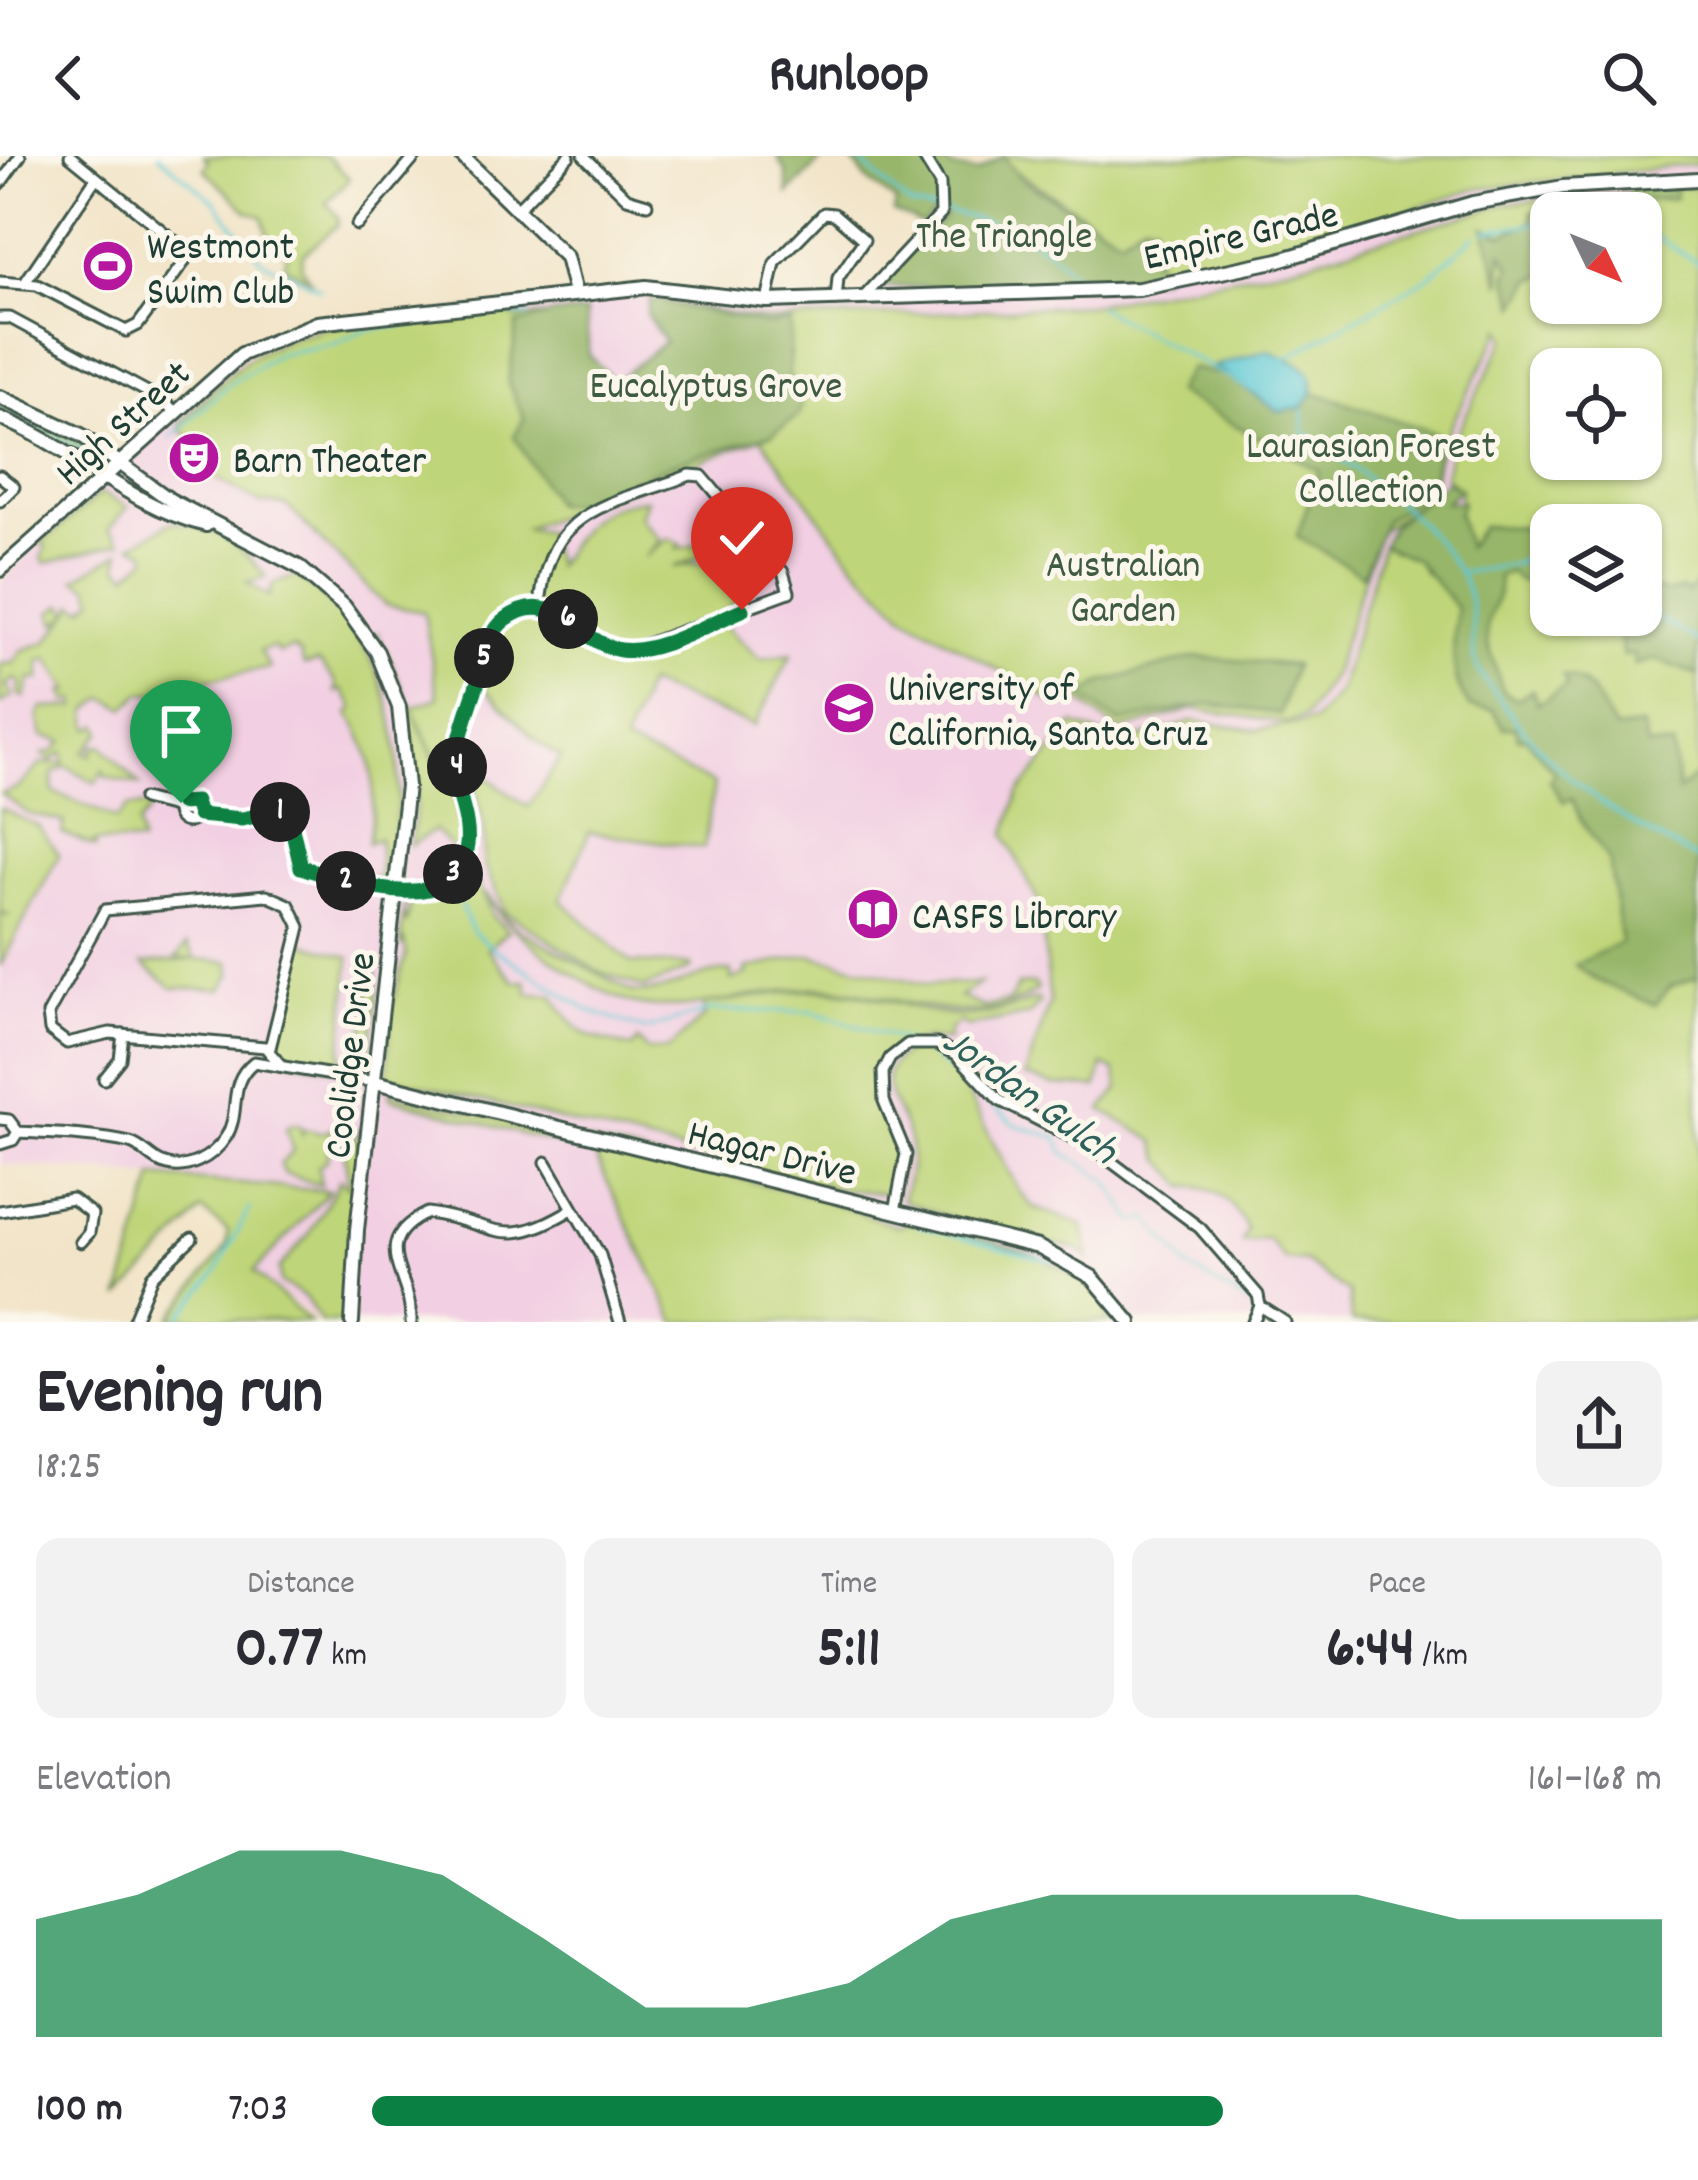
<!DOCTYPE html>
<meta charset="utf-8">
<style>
:root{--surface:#fff;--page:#f2f2f3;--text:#2b2b33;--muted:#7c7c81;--accent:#0b8043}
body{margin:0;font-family:Dekko,sans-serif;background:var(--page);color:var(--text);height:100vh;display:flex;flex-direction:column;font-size:45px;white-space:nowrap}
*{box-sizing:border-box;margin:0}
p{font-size:39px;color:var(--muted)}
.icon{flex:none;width:66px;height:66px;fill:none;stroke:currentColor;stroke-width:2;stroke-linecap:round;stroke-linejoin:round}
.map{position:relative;height:1166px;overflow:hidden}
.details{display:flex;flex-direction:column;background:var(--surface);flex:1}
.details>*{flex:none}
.needle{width:78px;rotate:133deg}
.controls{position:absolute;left:1530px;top:36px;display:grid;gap:24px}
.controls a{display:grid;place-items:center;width:132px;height:132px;border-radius:24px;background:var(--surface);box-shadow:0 3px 9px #0004;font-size:60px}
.pin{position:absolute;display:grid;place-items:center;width:102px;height:102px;color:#fff;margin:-123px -51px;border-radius:50% 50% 50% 0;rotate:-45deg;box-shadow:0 0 12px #0007}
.pin .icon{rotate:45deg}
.km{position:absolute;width:60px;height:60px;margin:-30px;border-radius:50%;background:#222;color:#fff;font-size:33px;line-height:60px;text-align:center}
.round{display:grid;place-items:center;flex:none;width:126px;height:126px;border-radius:24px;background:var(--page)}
.summary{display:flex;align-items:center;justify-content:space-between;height:204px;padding:0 36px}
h1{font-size:66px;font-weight:800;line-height:90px}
.figures{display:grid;grid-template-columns:repeat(3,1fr);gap:18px;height:204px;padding:12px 36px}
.figures div{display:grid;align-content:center;border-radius:24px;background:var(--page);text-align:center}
.figures b{font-size:60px;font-weight:800}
.figures small{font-size:33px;font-weight:400}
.figures p{font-size:33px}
.chart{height:336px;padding:24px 36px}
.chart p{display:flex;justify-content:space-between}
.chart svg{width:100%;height:216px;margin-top:12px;fill:var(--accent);opacity:.7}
ul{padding:0 36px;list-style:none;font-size:39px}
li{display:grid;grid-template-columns:192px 144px 1fr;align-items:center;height:90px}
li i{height:30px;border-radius:15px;background:var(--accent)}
header{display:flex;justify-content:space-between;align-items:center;height:156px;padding:0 36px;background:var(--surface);font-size:54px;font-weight:800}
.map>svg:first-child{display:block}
.built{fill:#f2cfe2;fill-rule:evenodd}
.green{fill:#bfd579;stroke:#6f8956;stroke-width:3;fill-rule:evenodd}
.forest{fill:#97b669;stroke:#5b7a4e;stroke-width:3}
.water{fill:#5dc9d5;stroke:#3e8384;stroke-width:3}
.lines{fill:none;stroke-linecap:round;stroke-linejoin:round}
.stream{stroke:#5dc9d5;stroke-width:3}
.street-casing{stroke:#3f564a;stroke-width:15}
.secondary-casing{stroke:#3f564a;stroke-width:18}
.street{stroke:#fff;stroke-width:9}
.secondary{stroke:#fff;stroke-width:12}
.route-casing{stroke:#fff;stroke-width:24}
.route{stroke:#0b8043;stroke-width:15}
.labels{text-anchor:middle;stroke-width:10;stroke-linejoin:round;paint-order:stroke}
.park-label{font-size:39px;fill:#3f5b42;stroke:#fbf7ec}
.street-label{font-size:39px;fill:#1f3d34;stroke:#fbf7ec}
.poi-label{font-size:39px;fill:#1f3d34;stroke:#fbf7ec;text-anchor:start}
.water-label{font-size:42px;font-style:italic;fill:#2e605c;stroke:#fbf7ec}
</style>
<header><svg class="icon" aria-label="back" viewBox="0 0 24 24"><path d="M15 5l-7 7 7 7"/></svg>Runloop<svg class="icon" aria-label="search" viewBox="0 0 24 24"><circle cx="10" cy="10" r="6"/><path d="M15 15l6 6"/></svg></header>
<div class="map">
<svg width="1698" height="1166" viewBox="0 0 1698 1166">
<rect width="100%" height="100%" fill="#fbf7ec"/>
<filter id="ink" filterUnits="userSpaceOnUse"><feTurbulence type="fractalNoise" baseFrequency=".00833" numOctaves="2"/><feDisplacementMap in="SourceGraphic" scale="24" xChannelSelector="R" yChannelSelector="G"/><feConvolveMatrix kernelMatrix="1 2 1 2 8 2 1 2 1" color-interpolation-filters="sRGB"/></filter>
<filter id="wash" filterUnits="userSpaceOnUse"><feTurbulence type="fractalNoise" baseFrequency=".004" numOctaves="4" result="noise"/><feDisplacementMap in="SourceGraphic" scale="48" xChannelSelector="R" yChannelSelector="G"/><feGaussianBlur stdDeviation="2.7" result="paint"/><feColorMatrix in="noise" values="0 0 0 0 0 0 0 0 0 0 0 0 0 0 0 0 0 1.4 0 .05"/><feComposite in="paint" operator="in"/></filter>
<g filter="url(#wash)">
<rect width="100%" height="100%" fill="#f2e4c8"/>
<path class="built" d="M1001 0H1698V1166H319L255 1117 327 1035 0 1008V428L81 339 224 210 299 174 447 154 640 139 764 156 853 152ZM1551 57H1641V147H1551ZM1551 213H1641V303H1551ZM1551 369H1641V459H1551Z"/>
<g class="green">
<polygon points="204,0 326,0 349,22 327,47 339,62 338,69 303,98 301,110 310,123 285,111 287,94 269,82 263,61 248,56 204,13 208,6"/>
<polygon points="1003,0 1698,0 1698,8 1477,33 1286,93 1163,114 1150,101 1154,97 1144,65 1120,82 1003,7"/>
<path d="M1698 30V427L1687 437 1698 454V774L1612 725 1621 786 1671 830 1698 821V1166H1352L1349 1137 1306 1106 1285 1104 1268 1083 1242 1086 1247 1073C1234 1048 1217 1029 1186 1031L1162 1004 1155 985 1102 954 1119 933 1115 915 1103 909 1097 931 1053 929 1025 920 1050 846 1040 749 1005 679 1019 637 1074 568 1122 587 1194 565 1257 574 1314 565 1339 535 1382 389 1416 404 1425 417 1458 357 1460 333 1445 321 1451 288 1506 182 1502 172 1440 290 1432 336 1379 376 1333 518 1305 561 1287 567 1194 553 1118 575 1075 541 1064 539 1055 547 906 460 855 409 761 282 524 373 547 376 555 410C583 369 591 350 646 343L640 361 660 384 645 401 668 382 681 388 677 393 709 386 698 402 673 411 708 406 738 446 715 461 760 503 792 498 754 570 647 528 624 587 714 628 704 692 589 676 561 744 631 807 691 809V813L644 832 598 815 506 756 484 709V670L468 607 528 651 561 601C525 582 505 547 473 522L451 622 445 620 411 552 438 542 424 456 385 449 286 349 260 347 209 318 213 296 180 274V267C204 244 227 215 256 198 328 158 424 161 504 152L513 162 586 156 589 199 615 226 665 186 647 159 650 143 767 165 1090 149 1291 110 1509 47ZM1551 57H1641V147H1551ZM1551 213H1641V303H1551ZM1551 369H1641V459H1551V422L1521 371 1551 383Z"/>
<polygon points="0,246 76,282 101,305 0,256"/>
<polygon points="101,337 128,351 109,373 121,387 46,407 42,403 46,391 41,387"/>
<path d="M172 366C218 371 239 387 266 421L247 426 269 441 273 428 298 420C382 481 407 570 396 670 394 688 394 709 387 726H367L380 718 379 682 368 687C375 638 379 601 349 558L354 552 341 533 336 536V526L319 506 304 509 301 498 292 492 279 497 274 491 260 495 270 512 194 526 151 596 141 589 160 562 156 538 141 537 126 552 104 542 88 555 90 573 99 569 102 576 84 596 92 599 93 591 102 589 140 629 106 621 103 614 96 627 66 610 53 617V636L117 663 128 651 153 650 138 669 141 687 94 686 95 691 62 677 64 666 29 658 1 638 18 632 41 608 64 607 63 596 50 605 43 598 53 596 63 585 43 580 38 560 43 552 76 551V544L68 545 63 536H70L48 502 40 505V523H30L25 541 18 538 21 526 14 523 6 529 13 540 0 548V508L14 507 22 494 47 486 68 459 56 467 51 456 64 448 69 457 75 448 83 452 94 444 90 431 75 423 121 396 118 410 128 418 147 402 146 395 132 389Z"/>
<polygon points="377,475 441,619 451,624 462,674 458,698 434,674 410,690 416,649 412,581"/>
<polygon points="0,652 39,671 59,699 0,810 0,759 7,759 0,755"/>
<path d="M467 721 477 726 493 761 508 775 487 793 515 826 526 825 529 838 553 839C577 881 585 880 632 892L638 885 647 894H667L705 860 703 848C746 844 793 831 835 835 928 844 938 881 1037 843L1040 847 1029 859 966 871 961 866 949 874 948 884C915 882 875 888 878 931 878 942 883 950 881 958L888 960 902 999 895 1039 826 1031 822 1026 821 1031 813 1029 387 920 391 852 406 798 404 782 401 791 403 754 406 768 412 741 404 751V744C420 735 446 731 467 721Z"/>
<path d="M485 737 516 772 632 836C666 841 695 815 731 815V823L747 819 746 813 810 799 927 829 980 827 960 841 984 851 1010 845 1018 829 1035 828 1038 833C965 887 887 827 809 832 757 835 685 859 636 848 597 840 499 772 485 737Z"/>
<polygon points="300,786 350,801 340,914 283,903 277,890"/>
<polygon points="187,789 196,803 230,806 231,819 222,833 172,832 143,808 194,803 176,802"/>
<polygon points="374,803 378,835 368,914 361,898"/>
<path d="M916 892 947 899 1019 1035 1033 1051 1083 1069 1089 1103 1079 1094 956 1064 902 1044C908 1027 913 1007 910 988 903 950 859 917 916 892Z"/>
<path d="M389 936 818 1042 897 1070 915 1066C1000 1088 1066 1094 1124 1166H1112L1106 1158 1110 1166H676L594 998 391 942Z"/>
<polygon points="292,968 301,970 302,978 305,973 320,977 333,973 327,1004 318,1011 321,1029 285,1018 280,1008 293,995 286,972"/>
<polygon points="362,970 348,1099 347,1166 321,1166 305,1141 281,1127 279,1113 310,1077 340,1024 349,1031 343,986 352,987"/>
<polygon points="154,1021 329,1035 254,1116 310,1166 171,1162 227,1090 228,1075 202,1054 120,1142"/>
</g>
<g class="forest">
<polygon points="777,0 825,0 788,38 786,16"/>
<polygon points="849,0 936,0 939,9 945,4 949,11 976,16 1003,0 1023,24 1120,82 1145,65 1154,67 1158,99 1151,101 1163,114 1162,121 1093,130 876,131 945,61 937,55 923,69 894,56 896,46 866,23"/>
<polygon points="1648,27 1674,32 1676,42 1630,46 1627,36"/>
<polygon points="1604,50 1616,56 1551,57 1551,117 1532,124 1517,149 1507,120 1511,110 1502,97 1501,128 1484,71 1503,79 1532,65 1532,56 1587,51 1600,55"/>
<polygon points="650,143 767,169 791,166 789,218 802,248 798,260 771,279 683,304 579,348 555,348 514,280 524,263 508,227 517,168 553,158 586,156 589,199 615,226 665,186 647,159"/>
<polygon points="1190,212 1330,241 1440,279 1431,332 1385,364 1363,419 1297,380 1319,315 1175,236"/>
<path d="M1446 325 1460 333 1445 346H1462L1458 357 1467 391 1482 370 1521 371 1551 383V424L1519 425 1510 416 1498 420C1501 443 1492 448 1488 467 1483 491 1499 514 1502 535L1517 543 1532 534 1538 548 1567 529 1563 520C1596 524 1598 552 1616 573L1642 570 1647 590H1673L1678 635 1698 618V821L1671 830 1655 849 1595 824 1575 809 1621 786 1609 704 1580 663 1572 642 1564 646 1549 624 1555 617 1525 581 1518 582 1516 571 1503 572 1493 554 1470 551C1448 523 1453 485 1457 452L1416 404 1382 389 1392 370Z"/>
<polygon points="1698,427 1698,519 1654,503 1635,510 1634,498 1623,500 1615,459 1641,459 1641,429 1667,437 1683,433 1687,437"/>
<polygon points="1197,501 1294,509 1280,558 1206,548 1119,567 1082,540 1103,526"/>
</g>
<path class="water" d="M1269 194C1290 208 1316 204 1313 237L1302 252 1279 256 1214 210Z"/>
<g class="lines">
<g class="stream">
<polyline points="159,0 215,46 261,104 320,132"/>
<polyline points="854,0 910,50 937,55"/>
<path d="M946 56C998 66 1046 83 1079 125"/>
<polyline points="1600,57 1606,57"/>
<polyline points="1641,71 1698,107"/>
<polyline points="1486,75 1551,65"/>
<polyline points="1098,151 1255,236"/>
<polyline points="1281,205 1426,123 1475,80"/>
<polyline points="0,253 86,295"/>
<path d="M1303 254 1304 276C1359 317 1424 357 1459 417 1480 453 1468 491 1479 515 1485 527 1498 540 1506 552 1557 621 1621 666 1698 703"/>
<polyline points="171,281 229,228 278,198 337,187 365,174 505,157 528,160"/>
<polyline points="1459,417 1511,409 1540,397 1551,406"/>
<polyline points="1641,454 1698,485"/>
<polyline points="461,750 472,775 496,794 589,855 645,874 712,854 813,856 906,885"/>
<polyline points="920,891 1016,969 1058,982 1063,996 1108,1025 1134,1066 1148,1063 1189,1112 1256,1152"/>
<polyline points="917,1069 1050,1105"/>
<polyline points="176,1166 216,1117 250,1052"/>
</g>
</g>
</g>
<g filter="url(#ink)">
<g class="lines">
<g class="street-casing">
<g id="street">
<polyline points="584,0 627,42 647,48"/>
<polyline points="0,28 20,0"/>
<polyline points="517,53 569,0"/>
<polyline points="357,69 416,0"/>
<polyline points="26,125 96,22"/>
<polyline points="0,126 37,129 126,175 138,169 184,106 182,91 70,0"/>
<polyline points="862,143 941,58 940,28 923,0"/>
<polyline points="767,145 775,107 824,57 834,58 864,84 838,122 836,144"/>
<polyline points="0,162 10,162 164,245 175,258"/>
<polyline points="0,320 14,331 0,345"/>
<polyline points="143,643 178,652"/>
<circle cx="188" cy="655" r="11"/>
<path d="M199 659 242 663 288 654 301 711C347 726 405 751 451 721L467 685 458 598 490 484 509 461 540 452C546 348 614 349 690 319L702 320 783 416 789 436 628 495C593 491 574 459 540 452"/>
<polyline points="270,892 300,771 289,749 266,739 105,754 48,858 50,874 67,887 110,877 265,891 279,907"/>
<polyline points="104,923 120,903 123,878"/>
<path d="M0 963 9 964 18 976C54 978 95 979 130 987 143 991 150 1002 162 1007 186 1017 213 1001 226 981 242 955 226 928 254 906L375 926"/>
<polyline points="0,988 13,984 18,976"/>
<polyline points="546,1006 600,1099 620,1166"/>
<polyline points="0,1055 72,1043 92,1058 89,1077 81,1086"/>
<polyline points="895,1055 906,998 884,945 883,916 890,902 908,888 937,888 956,898 999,944 1093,992 1200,1072 1258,1139 1260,1150 1253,1166"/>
<polyline points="1260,1150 1285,1166"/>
<polyline points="133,1166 152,1120 192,1082"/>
<path d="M411 1166C413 1119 365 1087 427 1057 497 1066 500 1097 572 1053"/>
</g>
</g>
<g class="secondary-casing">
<g id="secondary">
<polyline points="462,0 566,101 575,137"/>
<polyline points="0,241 81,279 170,344 299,411 344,450 377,496 399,551 407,630 357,1074 352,1166"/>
<path d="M0 262C76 292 124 348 206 369"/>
<polyline points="0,414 242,198 317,167 646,131 767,145 1139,133 1279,104 1473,47 1563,31 1698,23"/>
<polyline points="375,926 1038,1091 1092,1121 1130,1166"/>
</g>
</g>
<use href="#street" class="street"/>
<use href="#secondary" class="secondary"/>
</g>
</g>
<g class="lines" filter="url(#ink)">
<g class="route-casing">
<path id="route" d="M181 647 195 646 199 659 242 663 288 654 301 711C345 725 456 768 467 689 470 662 457 643 456 617 455 585 471 550 480 519 485 499 488 476 506 463 553 428 579 488 621 494 657 499 708 468 742 454"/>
</g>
<use href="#route" class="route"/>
</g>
<defs>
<g id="stadium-disc" transform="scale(2.7)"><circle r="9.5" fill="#b5179e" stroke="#fbf7ec"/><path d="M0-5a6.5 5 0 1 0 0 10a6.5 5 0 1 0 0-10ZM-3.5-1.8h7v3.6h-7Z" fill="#fff"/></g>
<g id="theatre-disc" transform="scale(2.7)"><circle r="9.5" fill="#b5179e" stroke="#fbf7ec"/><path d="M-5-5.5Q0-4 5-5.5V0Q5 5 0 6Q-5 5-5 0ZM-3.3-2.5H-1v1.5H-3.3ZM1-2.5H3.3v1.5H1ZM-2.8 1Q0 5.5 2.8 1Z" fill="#fff"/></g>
<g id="university-disc" transform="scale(2.7)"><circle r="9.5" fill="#b5179e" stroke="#fbf7ec"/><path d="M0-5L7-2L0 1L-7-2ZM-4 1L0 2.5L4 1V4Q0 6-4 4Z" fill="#fff"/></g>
<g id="library-disc" transform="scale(2.7)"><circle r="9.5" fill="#b5179e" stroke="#fbf7ec"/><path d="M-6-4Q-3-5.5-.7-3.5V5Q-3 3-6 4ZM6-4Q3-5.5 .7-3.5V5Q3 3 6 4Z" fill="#fff"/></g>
</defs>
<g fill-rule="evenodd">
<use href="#stadium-disc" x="108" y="110"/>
<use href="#theatre-disc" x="194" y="302"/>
<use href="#university-disc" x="849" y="552"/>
<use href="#library-disc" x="873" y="758"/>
</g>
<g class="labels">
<g class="park-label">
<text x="1004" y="91">The Triangle</text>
<text x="716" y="241">Eucalyptus Grove</text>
<text x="1371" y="301">Laurasian Forest<tspan x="1371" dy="45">Collection</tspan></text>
<text x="1123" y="420">Australian<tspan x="1123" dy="45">Garden</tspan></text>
</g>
<g class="street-label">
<text transform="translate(1240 77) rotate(-13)" y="14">Empire Grade</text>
<text transform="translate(121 265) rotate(-42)" y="14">High Street</text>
<text transform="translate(347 899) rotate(-83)" y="14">Coolidge Drive</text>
<text transform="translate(773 994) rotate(14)" y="14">Hagar Drive</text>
</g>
<g class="poi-label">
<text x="147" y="102">Westmont<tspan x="147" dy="45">Swim Club</tspan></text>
<text x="233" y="316">Barn Theater</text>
<text x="888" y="544">University of<tspan x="888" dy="45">California, Santa Cruz</tspan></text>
<text x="912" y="772">CASFS Library</text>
</g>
<g class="water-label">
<text transform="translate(1032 937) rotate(36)" y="15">Jordan Gulch</text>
</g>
</g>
</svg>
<div class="controls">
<a><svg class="needle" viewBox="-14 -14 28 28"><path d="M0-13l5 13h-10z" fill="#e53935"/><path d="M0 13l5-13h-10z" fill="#7c7c81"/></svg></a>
<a><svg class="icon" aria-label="locate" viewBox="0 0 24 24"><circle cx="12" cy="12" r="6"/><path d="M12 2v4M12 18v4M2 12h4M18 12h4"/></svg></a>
<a><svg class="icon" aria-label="layers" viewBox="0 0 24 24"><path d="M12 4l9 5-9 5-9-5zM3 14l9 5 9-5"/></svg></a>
</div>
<div class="pin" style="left:181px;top:647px;background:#1e9e55"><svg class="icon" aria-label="arrive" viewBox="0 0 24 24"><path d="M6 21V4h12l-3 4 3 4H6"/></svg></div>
<div class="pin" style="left:742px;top:454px;background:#d93025"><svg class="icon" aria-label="check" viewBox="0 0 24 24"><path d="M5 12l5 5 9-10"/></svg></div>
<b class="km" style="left:280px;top:656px">1</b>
<b class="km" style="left:346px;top:725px">2</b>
<b class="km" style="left:453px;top:718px">3</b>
<b class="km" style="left:457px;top:611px">4</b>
<b class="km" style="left:484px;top:502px">5</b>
<b class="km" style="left:568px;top:463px">6</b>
</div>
<section class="details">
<div class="summary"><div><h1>Evening run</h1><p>18:25</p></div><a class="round"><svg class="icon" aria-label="share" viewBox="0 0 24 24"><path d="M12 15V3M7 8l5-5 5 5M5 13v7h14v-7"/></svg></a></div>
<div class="figures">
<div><p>Distance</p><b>0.77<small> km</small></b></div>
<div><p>Time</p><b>5:11</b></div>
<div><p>Pace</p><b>6:44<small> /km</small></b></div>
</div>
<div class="chart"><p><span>Elevation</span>161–168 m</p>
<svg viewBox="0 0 160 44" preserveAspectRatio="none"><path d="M0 44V20L10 15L20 6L30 6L40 11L50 24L60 38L70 38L80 33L90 20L100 15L110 15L120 15L130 15L140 20L150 20L160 20V44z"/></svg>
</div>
<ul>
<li><b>100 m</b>7:03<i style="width:66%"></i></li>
</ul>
</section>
